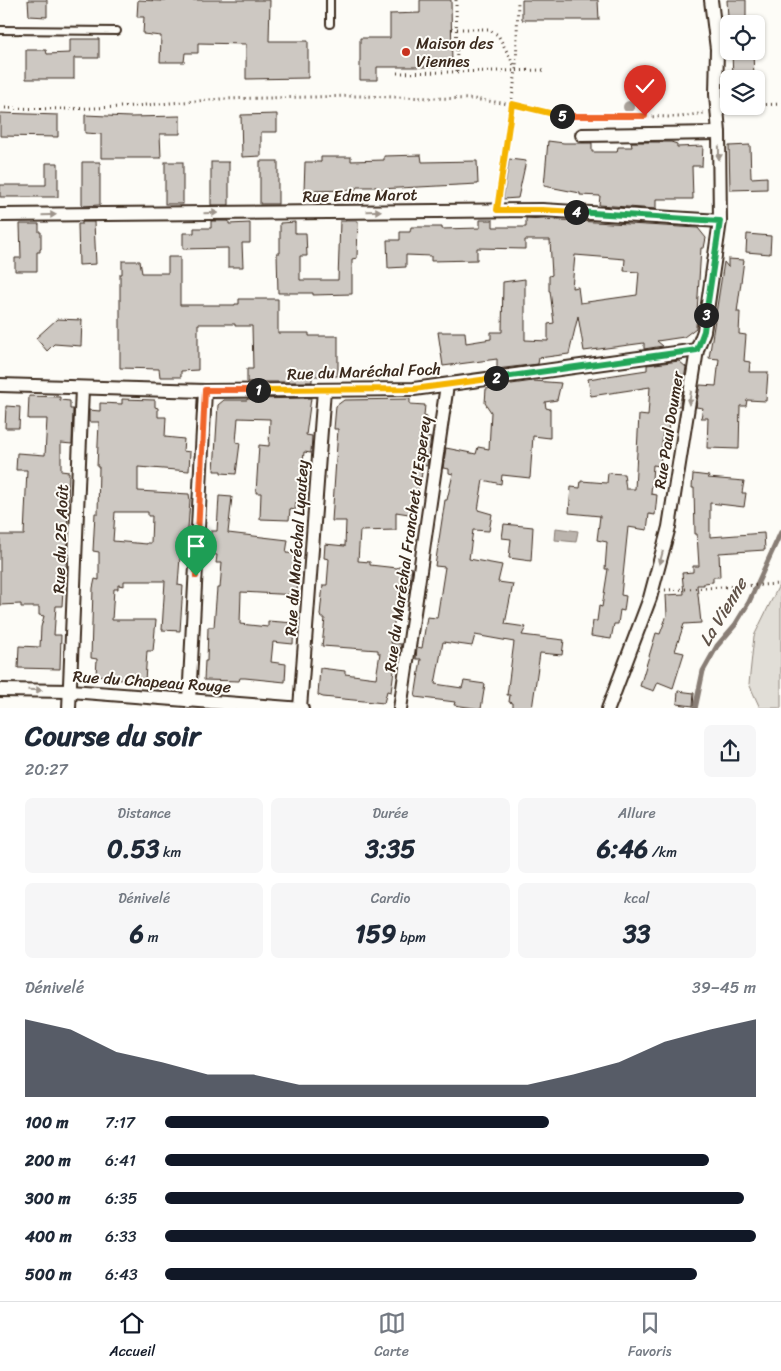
<!DOCTYPE html>
<html lang="fr">
<meta charset="utf-8">
<style>
:root{--surface:#fff;--page:#f6f6f7;--text:#1f2937;--muted:#747a83;--line:#e0e1e3;--accent:#111827}
body{margin:0;font-family:Sriracha,sans-serif;background:var(--page);color:var(--text);height:100vh;display:flex;flex-direction:column;font-size:19px;white-space:nowrap}
*{box-sizing:border-box;margin:0}
p{font-size:16px;color:var(--muted)}
.icon{flex:none;width:28px;height:28px;fill:none;stroke:currentColor;stroke-width:2;stroke-linecap:round;stroke-linejoin:round}
.map{position:relative;height:708px;overflow:hidden}
.side{display:flex;flex-direction:column;background:var(--surface);flex:1}
.side>*{flex:none}
.fabs{position:absolute;left:720px;top:15px;display:grid;gap:10px}
.fabs a{display:grid;place-items:center;width:45px;height:45px;border-radius:8px;background:var(--surface);box-shadow:0 1px 4px #0004;font-size:25px}
.pin{position:absolute;display:grid;place-items:center;width:42px;height:42px;color:#fff;margin:-51px -21px;border-radius:50% 50% 50% 0;rotate:-45deg;box-shadow:0 0 5px #0007}
.pin .icon{rotate:45deg}
.km{position:absolute;width:25px;height:25px;margin:-12px;border-radius:50%;background:#222;color:#fff;font-size:14px;line-height:25px;text-align:center}
.round{display:grid;place-items:center;flex:none;width:52px;height:52px;border-radius:8px;background:var(--page)}
.head{display:flex;align-items:center;justify-content:space-between;height:85px;padding:0 25px}
h1{font-size:28px;font-weight:700;line-height:38px}
.stats{display:grid;grid-template-columns:repeat(3,1fr);gap:8px;height:85px;padding:5px 25px}
.stats div{display:grid;align-content:center;border-radius:8px;background:var(--page);text-align:center}
.stats b{font-size:25px;font-weight:700}
.stats small{font-size:14px;font-weight:400}
.stats p{font-size:14px}
.chart{height:140px;padding:10px 25px}
.chart p{display:flex;justify-content:space-between}
.chart svg{width:100%;height:90px;margin-top:5px;fill:var(--accent);opacity:.7}
ul{padding:0 25px;list-style:none;font-size:16px}
li{display:grid;grid-template-columns:80px 60px 1fr;align-items:center;height:38px}
li i{height:12px;border-radius:6px;background:var(--accent)}
.tabs{display:flex;justify-content:space-around;align-items:center;height:70px;border-top:1px solid var(--line);background:var(--surface);font-size:14px;color:var(--muted)}
.tabs a{display:grid;justify-items:center;gap:2px}
.tabs .active{color:var(--accent)}
.map>svg:first-child{display:block}
.green{fill:#e1ded7;stroke:#8e847a}
.water{fill:#bbb4ad;stroke:#887d74}
.lines{fill:none;stroke-linecap:round;stroke-linejoin:round}
.stream{stroke:#887d74;stroke-width:5}
.building{fill:#cdc8c2;stroke:#3b2a1e;fill-rule:evenodd}
.lane-casing{stroke:#3b2a1e;stroke-width:10}
.street-casing{stroke:#3b2a1e;stroke-width:16}
.path{stroke:#3b2a1e;stroke-width:3;stroke-dasharray:1 4;stroke-linecap:butt}
.lane{stroke:#fdfcf7;stroke-width:6}
.street{stroke:#fdfcf7;stroke-width:12}
.tree{fill:#a9a199}
.oneway{fill:#9c938a}
.split-1-casing{stroke:#fff;stroke-width:10}
.split-2-casing{stroke:#fff;stroke-width:10}
.split-3-casing{stroke:#fff;stroke-width:10}
.split-4-casing{stroke:#fff;stroke-width:10}
.split-5-casing{stroke:#fff;stroke-width:10}
.split-6-casing{stroke:#fff;stroke-width:10}
.split-1{stroke:#f0652b;stroke-width:6}
.split-2{stroke:#f5b400;stroke-width:6}
.split-3{stroke:#22a559;stroke-width:6}
.split-4{stroke:#22a559;stroke-width:6}
.split-5{stroke:#f5b400;stroke-width:6}
.split-6{stroke:#f0652b;stroke-width:6}
.poi-dot{fill:#c8321e;stroke:#fdfcf7;stroke-width:2}
.labels{text-anchor:middle;stroke-width:4;stroke-linejoin:round;paint-order:stroke}
.poi-label{font-size:16px;fill:#3b2a1e;stroke:#fdfcf7;text-anchor:start}
.street-label{font-size:16px;fill:#3b2a1e;stroke:#fdfcf7}
.water-label{font-size:18px;font-style:italic;fill:#615349;stroke:#fdfcf7}
</style>
<div class="map">
<svg width="781" height="709" viewBox="0 0 781 709">
<rect width="100%" height="100%" fill="#fdfcf7"/>
<filter id="ink" filterUnits="userSpaceOnUse"><feTurbulence type="fractalNoise" baseFrequency=".02" numOctaves="2"/><feDisplacementMap in="SourceGraphic" scale="10" xChannelSelector="R" yChannelSelector="G"/><feConvolveMatrix kernelMatrix="1 2 1 2 8 2 1 2 1" color-interpolation-filters="sRGB"/></filter>
<g filter="url(#ink)">
<polygon class="green" points="781,581 781,708 760,708 749,684 754,636"/>
<polygon class="water" points="556,528 578,531 576,542 555,540"/>
<g class="lines">
<polyline class="stream" points="695,709 703,671 717,646 735,625 749,602 781,532"/>
</g>
<g class="building">
<polygon points="28,0 47,0 47,17 29,16"/>
<polygon points="138,0 161,1 161,0 270,0 269,41 308,41 308,78 246,79 246,44 198,43 198,53 185,53 184,62 160,62 161,36 143,34 144,17 137,17"/>
<polygon points="420,0 451,0 452,67 377,67 377,80 360,80 360,38 390,38 390,14 420,13"/>
<polygon points="522,0 598,0 599,20 522,20"/>
<polygon points="727,0 746,0 746,19 728,19"/>
<polygon points="70,39 99,39 99,58 74,58 74,79 26,79 26,50 46,50 47,54 70,53"/>
<polygon points="732,51 753,51 754,79 733,79"/>
<polygon points="0,113 58,115 58,137 0,136"/>
<polygon points="277,114 277,132 261,132 261,156 242,157 241,115"/>
<polygon points="85,115 130,117 180,116 180,134 160,134 161,158 101,158 101,134 85,133"/>
<polygon points="548,141 564,143 592,143 592,152 617,152 618,147 632,147 631,142 671,142 677,144 677,147 703,146 702,166 692,166 693,199 656,199 656,209 599,205 600,196 580,195 580,193 544,186"/>
<polygon points="750,145 751,178 767,177 767,189 730,190 729,146"/>
<polygon points="421,155 422,162 477,161 478,184 379,189 377,187 357,187 355,190 304,191 305,162 321,162 321,157 351,157 351,161 384,160 384,156"/>
<polygon points="509,159 526,161 518,198 503,199"/>
<rect x="260" y="161" width="18" height="43"/>
<polygon points="82,162 100,162 100,205 82,206"/>
<rect x="165" y="162" width="18" height="42"/>
<rect x="211" y="162" width="18" height="43"/>
<polygon points="46,163 58,163 58,197 0,197 0,185 46,185"/>
<path d="M526 218 698 228 706 238 704 248H701L696 328 684 337 657 341 663 346 644 349V343L584 351 578 316 569 354 539 358 538 364 497 369V359L443 366 438 332H465L466 343 491 339V332H502L503 282 525 279V340L548 341V324L554 323 550 291H549V276L552 275 550 240H525V249L477 248V260L431 261V256L406 255V267L388 268 387 240H400V232H410L411 227H442V229L480 228V220H493V227H526ZM575 255 625 259 624 271 639 272 637 295 580 303 578 287 572 288Z"/>
<polygon points="211,221 229,221 229,224 250,223 250,243 242,243 243,267 228,267 228,248 183,249 183,233 194,233 194,228 211,228"/>
<polygon points="340,221 358,221 357,258 352,259 352,294 313,295 313,293 278,293 277,253 280,253 280,223 295,222 295,233 306,233 307,256 300,256 300,280 338,280"/>
<polygon points="82,222 94,222 96,264 79,265 78,224 82,224"/>
<polygon points="20,224 39,224 39,232 41,232 41,249 40,249 40,252 37,252 37,271 15,271 15,258 21,258"/>
<polygon points="747,234 771,236 770,254 746,252"/>
<polygon points="168,257 180,257 180,305 235,305 235,304 239,304 239,299 278,299 278,333 309,333 309,336 338,336 338,376 312,376 312,382 247,382 247,369 253,369 252,326 235,326 235,324 198,324 198,370 181,371 181,377 160,377 159,369 120,368 120,274 122,274 122,261 140,261 142,273 168,273"/>
<polygon points="728,259 744,260 737,312 740,312 739,334 746,335 744,361 750,362 749,372 768,372 766,401 747,400 746,406 740,406 739,449 707,448 708,418 701,418 703,408 696,407 700,385 716,386 719,359 709,358 724,262 728,267"/>
<polygon points="57,319 82,320 81,346 54,344 47,351 36,338"/>
<polygon points="679,361 686,367 680,406 670,405 668,432 663,431 660,466 653,465 651,494 657,495 655,515 649,514 647,530 628,527 621,595 626,596 624,611 620,610 618,624 614,624 611,639 591,636 593,621 597,621 599,606 602,607 608,569 605,569 607,542 597,540 600,516 569,513 571,487 580,488 581,481 607,483 608,473 624,474 626,489 635,489 639,415 648,416 650,387 591,396 588,379 647,370 647,365"/>
<polygon points="533,381 561,383 557,400 545,402 546,408 550,409 550,438 533,436 530,478 502,475 501,484 483,480 478,510 492,514 489,531 473,530 469,559 502,565 498,582 513,584 505,624 526,627 522,635 564,640 562,655 540,653 532,709 513,709 513,703 509,702 510,695 507,695 514,642 475,635 472,646 443,642 435,684 462,688 464,681 485,684 481,709 454,705 455,702 415,697 421,659 416,659 417,647 422,648 427,617 437,618 445,567 435,566 445,500 447,500 453,474 449,473 449,469 443,468 446,448 476,454 478,447 489,449 491,412 485,403 486,389 497,387 497,386"/>
<polygon points="29,396 60,397 60,400 70,401 70,409 73,409 72,444 61,443 61,471 69,472 66,573 64,573 62,606 56,606 54,635 61,635 60,669 18,668 19,646 40,647 41,627 44,616 39,615 39,607 21,607 21,604 0,605 0,535 24,535 27,470 16,470 17,453 45,455 47,419 28,419"/>
<polygon points="311,398 306,435 312,436 311,453 304,452 299,503 296,502 295,510 290,509 289,520 260,519 261,493 256,493 259,445 269,446 270,419 238,418 236,442 240,443 236,474 221,473 221,471 214,471 218,405 224,400 247,400 247,399"/>
<path d="M122 399 155 400V407L158 408V417H166L165 437 184 439 183 451 190 452 189 471 138 467V491L189 494 190 500 186 557H180L178 585 183 586 180 631 162 630 165 581H124V586L118 585V589H114L112 620H156L153 651H147L145 681 105 679V676L96 675 97 659 91 658 93 588 95 579 99 580V552L93 551 95 513H98L99 467H97L99 422H89V410L100 411V403L122 404ZM115 512H148V516H152L151 543H147V544L113 541Z"/>
<polygon points="410,399 410,404 425,405 424,416 427,417 426,437 431,438 427,466 423,465 421,479 419,479 415,515 396,512 396,530 360,531 358,561 370,562 370,565 397,568 400,566 412,568 410,583 408,583 407,588 400,587 398,617 395,616 391,643 401,644 399,656 396,656 391,692 387,691 384,703 323,697 318,695 320,668 345,671 345,674 376,678 380,653 378,653 378,650 322,646 325,618 321,618 320,615 323,585 327,585 329,559 324,558 325,544 345,546 346,521 332,521 338,429 334,429 336,406 344,400"/>
<polygon points="6,406 20,407 19,428 5,428"/>
<polygon points="693,474 709,476 708,478 744,481 742,493 746,493 744,507 710,503 710,537 764,533 765,550 719,553 720,577 713,577 713,582 704,583 704,585 697,585 701,623 684,624 675,651 684,653 673,688 658,682 654,691 640,686 656,633 660,634 667,615 666,595 684,594 682,573 693,572 693,566 699,566 697,534 695,534 694,488 692,488"/>
<polygon points="219,496 232,497 228,533 288,540 286,553 299,554 297,595 241,592 240,624 268,627 268,621 294,623 293,644 273,642 271,662 286,664 285,682 245,678 240,678 239,681 204,680 205,661 207,661 208,627 214,627 217,588 220,588 222,563 216,563 217,555 210,554 211,531 217,531"/>
<polygon points="504,524 533,527 531,561 509,558 511,539 502,538"/>
<polygon points="678,691 694,693 693,706 677,704"/>
</g>
<g class="lines">
<g class="lane-casing">
<g id="lane">
<polyline points="330,0 330,24"/>
<polyline points="0,30 117,31"/>
</g>
</g>
<g class="street-casing">
<g id="street">
<polyline points="582,135 719,133"/>
<polyline points="0,215 542,210 720,221"/>
<polyline points="0,385 205,391 414,389 697,350"/>
<polyline points="0,690 71,691 302,709"/>
<polyline points="189,701 205,391"/>
<polyline points="300,708 324,390"/>
<polyline points="69,709 82,388"/>
<polyline points="400,709 447,385"/>
<polyline points="608,709 650,598 669,527 697,350 704,331 720,221 719,133 716,94 717,49 711,0"/>
</g>
</g>
<g class="path">
<polyline points="456,0 457,71"/>
<polyline points="452,29 488,29 498,35 515,67"/>
<polyline points="397,73 544,70"/>
<polyline points="756,105 781,104"/>
<polyline points="0,108 67,109 121,107 221,99 356,96 473,99 524,106 560,116 681,117 704,113"/>
<polyline points="730,108 744,106"/>
<polyline points="498,198 516,70 518,0"/>
<polyline points="665,590 781,584"/>
</g>
<use href="#lane" class="lane"/>
<use href="#street" class="street"/>
</g>
<circle class="tree" cx="629" cy="107" r="6"/>
<defs><path id="oneway-solid" d="M-6-.8H1V-3.2L6.5 0L1 3.2V.8H-6Z" transform="scale(1.25)"/></defs>
<g class="oneway">
<use href="#oneway-solid" transform="translate(719 153) rotate(89)"/>
<use href="#oneway-solid" transform="translate(374 211) rotate(-1)"/>
<use href="#oneway-solid" transform="translate(211 213) rotate(-1)"/>
<use href="#oneway-solid" transform="translate(49 215) rotate(-1)"/>
<use href="#oneway-solid" transform="translate(690 398) rotate(99)"/>
<use href="#oneway-solid" transform="translate(661 558) rotate(105)"/>
<use href="#oneway-solid" transform="translate(35 690) rotate(1)"/>
</g>
</g>
<g class="lines" filter="url(#ink)">
<g class="split-1-casing">
<polyline id="split-1" points="196,576 205,390 258,390"/>
</g>
<g class="split-2-casing">
<polyline id="split-2" points="258,390 414,389 496,378"/>
</g>
<g class="split-3-casing">
<polyline id="split-3" points="496,378 697,350 704,331 706,315"/>
</g>
<g class="split-4-casing">
<polyline id="split-4" points="576,212 720,221 706,315"/>
</g>
<g class="split-5-casing">
<polyline id="split-5" points="562,116 512,104 497,210 542,210 576,212"/>
</g>
<g class="split-6-casing">
<polyline id="split-6" points="562,116 645,116"/>
</g>
<use href="#split-1" class="split-1"/>
<use href="#split-2" class="split-2"/>
<use href="#split-3" class="split-3"/>
<use href="#split-4" class="split-4"/>
<use href="#split-5" class="split-5"/>
<use href="#split-6" class="split-6"/>
</g>
<circle class="poi-dot" cx="406" cy="52" r="5"/>
<g class="labels">
<g class="poi-label">
<text x="416" y="49">Maison des<tspan x="416" dy="18">Viennes</tspan></text>
</g>
<g class="street-label">
<text transform="translate(360 195) rotate(-1)" y="6">Rue Edme Marot</text>
<text transform="translate(364 371) rotate(-2)" y="6">Rue du Maréchal Foch</text>
<text transform="translate(668 430) rotate(-81)" y="6">Rue Paul Doumer</text>
<text transform="translate(60 539) rotate(-88)" y="6">Rue du 25 Août</text>
<text transform="translate(407 544) rotate(-82)" y="6">Rue du Maréchal Franchet d'Esperey</text>
<text transform="translate(296 548) rotate(-86)" y="6">Rue du Maréchal Lyautey</text>
<text transform="translate(152 681) rotate(4)" y="6">Rue du Chapeau Rouge</text>
</g>
<g class="water-label">
<text transform="translate(723 612) rotate(-59)" y="6">La Vienne</text>
</g>
</g>
</svg>
<div class="fabs">
<a><svg class="icon" aria-label="locate" viewBox="0 0 24 24"><circle cx="12" cy="12" r="6"/><path d="M12 2v4M12 18v4M2 12h4M18 12h4"/></svg></a>
<a><svg class="icon" aria-label="layers" viewBox="0 0 24 24"><path d="M12 4l9 5-9 5-9-5zM3 14l9 5 9-5"/></svg></a>
</div>
<div class="pin" style="left:196px;top:576px;background:#1e9e55"><svg class="icon" aria-label="arrive" viewBox="0 0 24 24"><path d="M6 21V4h12l-3 4 3 4H6"/></svg></div>
<div class="pin" style="left:645px;top:116px;background:#d93025"><svg class="icon" aria-label="check" viewBox="0 0 24 24"><path d="M5 12l5 5 9-10"/></svg></div>
<b class="km" style="left:258px;top:390px">1</b>
<b class="km" style="left:496px;top:378px">2</b>
<b class="km" style="left:706px;top:315px">3</b>
<b class="km" style="left:576px;top:212px">4</b>
<b class="km" style="left:562px;top:116px">5</b>
</div>
<section class="side">
<div class="head"><div><h1>Course du soir</h1><p>20:27</p></div><a class="round"><svg class="icon" aria-label="share" viewBox="0 0 24 24"><path d="M12 15V3M7 8l5-5 5 5M5 13v7h14v-7"/></svg></a></div>
<div class="stats">
<div><p>Distance</p><b>0.53<small> km</small></b></div>
<div><p>Durée</p><b>3:35</b></div>
<div><p>Allure</p><b>6:46<small> /km</small></b></div>
</div>
<div class="stats">
<div><p>Dénivelé</p><b>6<small> m</small></b></div>
<div><p>Cardio</p><b>159<small> bpm</small></b></div>
<div><p>kcal</p><b>33</b></div>
</div>
<div class="chart"><p><span>Dénivelé</span>39–45 m</p>
<svg viewBox="0 0 160 44" preserveAspectRatio="none"><path d="M0 44V6L10 11L20 22L30 27L40 33L50 33L60 38L70 38L80 38L90 38L100 38L110 38L120 33L130 27L140 17L150 11L160 6V44z"/></svg>
</div>
<ul>
<li><b>100 m</b>7:17<i style="width:65%"></i></li>
<li><b>200 m</b>6:41<i style="width:92%"></i></li>
<li><b>300 m</b>6:35<i style="width:98%"></i></li>
<li><b>400 m</b>6:33<i style="width:100%"></i></li>
<li><b>500 m</b>6:43<i style="width:90%"></i></li>
</ul>
</section>
<nav class="tabs">
<a class="active"><svg class="icon" aria-label="home" viewBox="0 0 24 24"><path d="M3 11l9-7 9 7M6 9v11h12V9"/></svg>Accueil</a>
<a><svg class="icon" aria-label="map" viewBox="0 0 24 24"><path d="M3 6l6-2 6 2 6-2v14l-6 2-6-2-6 2zM9 4v14M15 6v14"/></svg>Carte</a>
<a><svg class="icon" aria-label="saved" viewBox="0 0 24 24"><path d="M7 4h10v16l-5-4-5 4z"/></svg>Favoris</a>
</nav>
